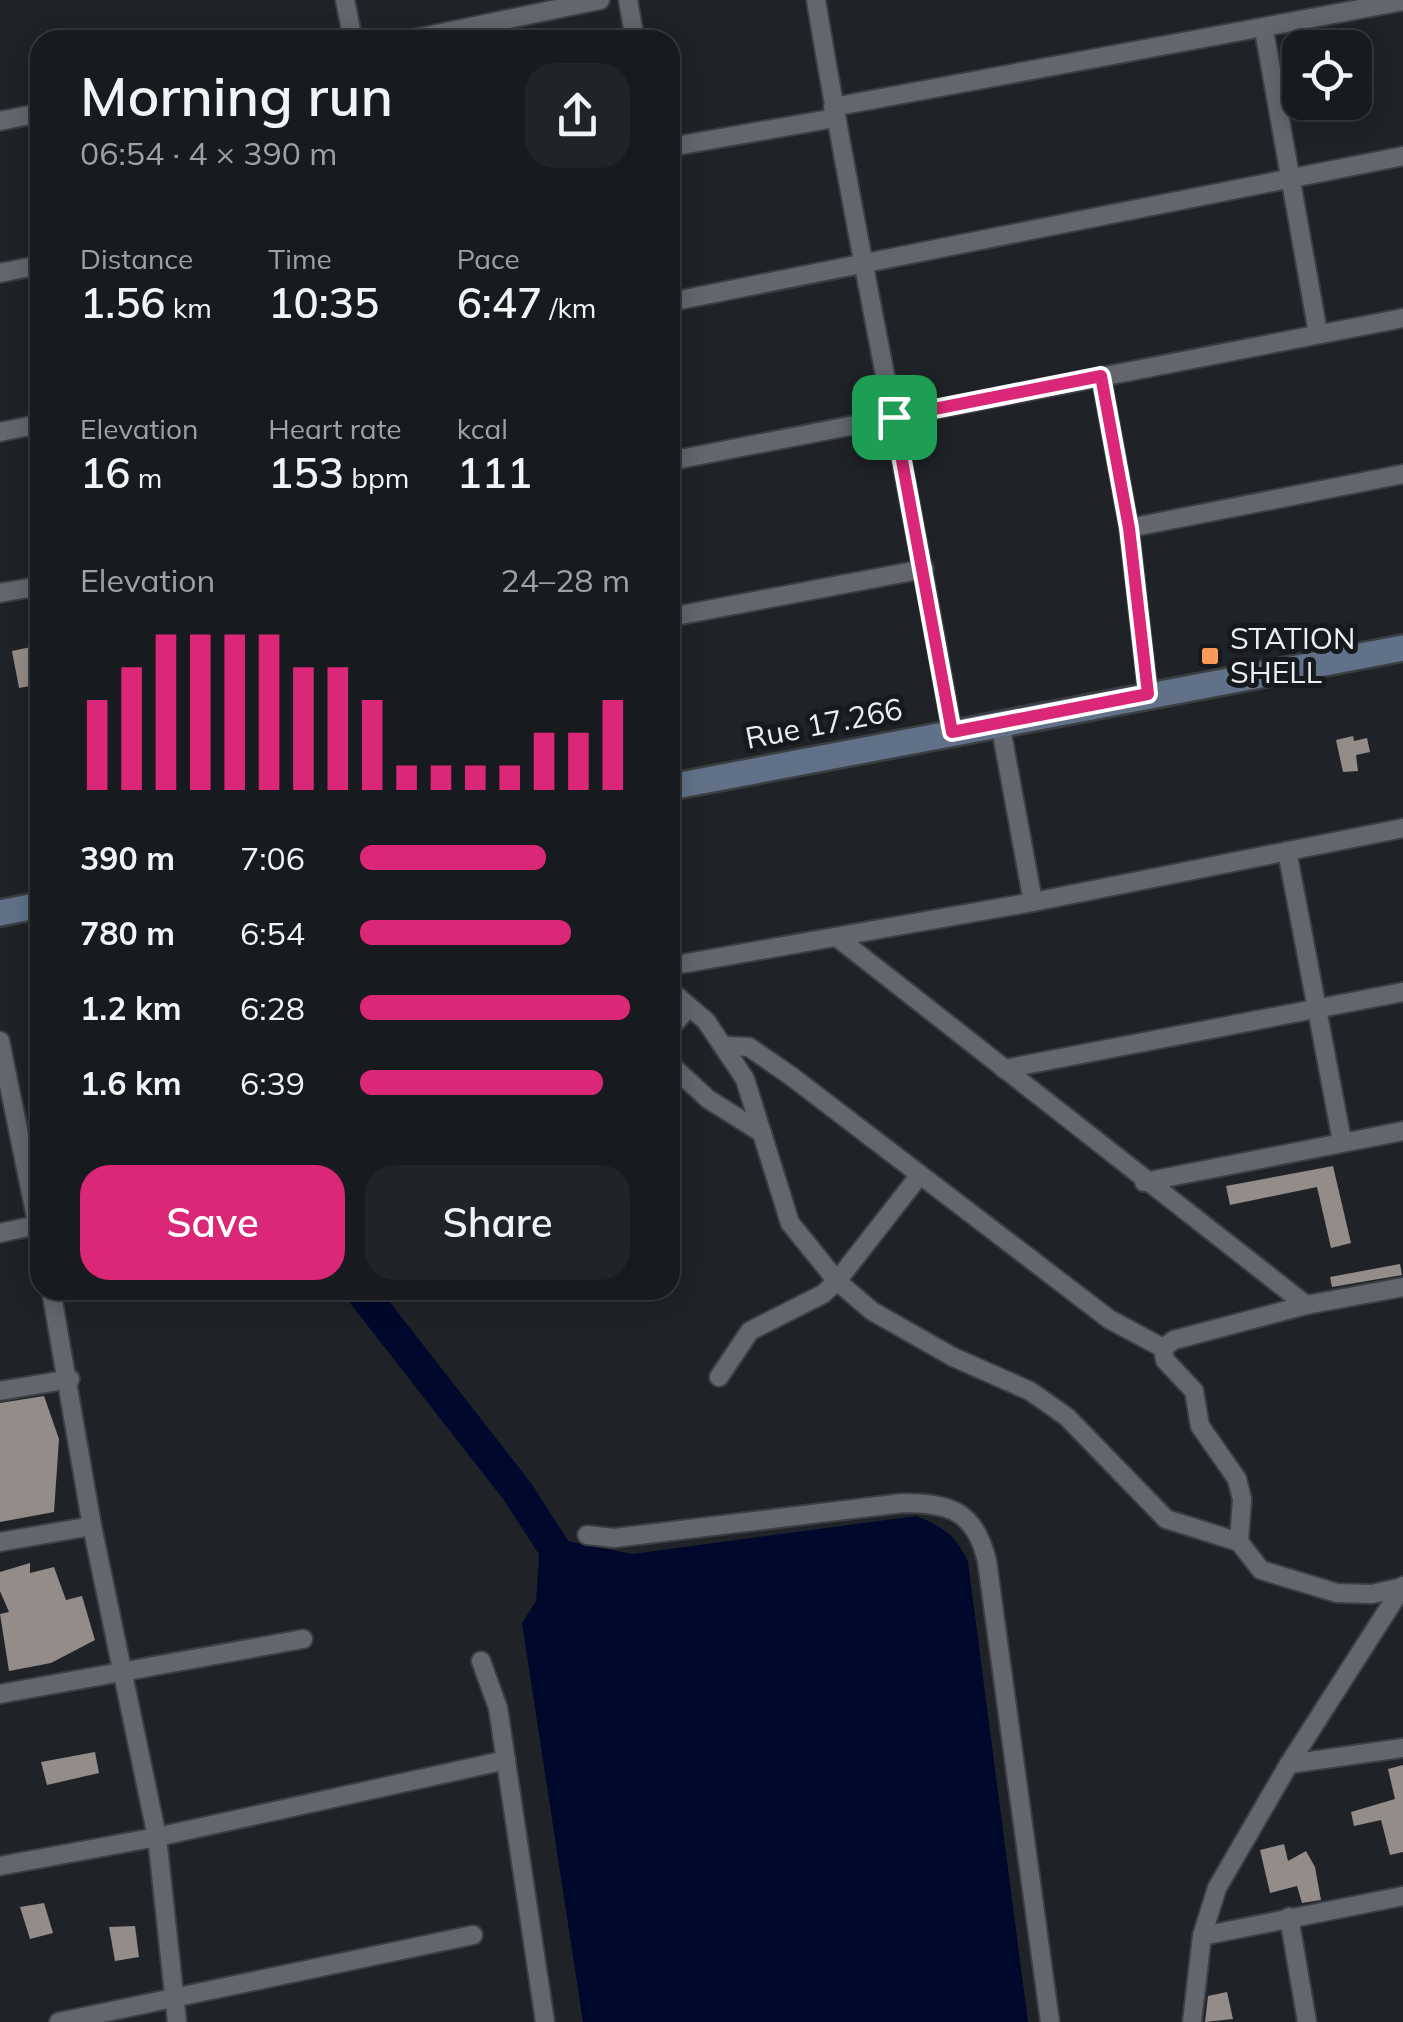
<!DOCTYPE html>
<meta charset="utf-8">
<style>
:root{--surface:#171a1e;--page:#202327;--text:#f1f3f6;--muted:#9ea1a4;--line:#36383c;--accent:#db2777}
body{margin:0;font-family:Mulish,sans-serif;background:var(--page);color:var(--text);height:100vh;display:flex;flex-direction:column;font-size:38px;white-space:nowrap}
*{box-sizing:border-box;margin:0}
p{font-size:32px;color:var(--muted)}
.icon{flex:none;width:55px;height:55px;fill:none;stroke:currentColor;stroke-width:2;stroke-linecap:round;stroke-linejoin:round}
.map{position:relative;flex:1;overflow:hidden}
.panel{position:absolute;left:30px;top:30px;width:650px;height:1270px;display:flex;flex-direction:column;background:var(--surface);border-radius:30px;box-shadow:0 5px 25px #0003,0 0 0 2px var(--line)}
.panel>*{flex:none}
.tools{position:absolute;left:1282px;top:30px;display:grid;gap:20px}
.tools a{display:grid;place-items:center;width:90px;height:90px;border-radius:20px;background:var(--surface);box-shadow:0 5px 25px #0003,0 0 0 2px var(--line);font-size:50px}
.pin{position:absolute;display:grid;place-items:center;width:85px;height:85px;color:#fff;margin:-42px;border-radius:20px;box-shadow:0 5px 15px #0006}
.round{display:grid;place-items:center;flex:none;width:105px;height:105px;border-radius:30px;background:var(--page)}
.head{display:flex;align-items:center;justify-content:space-between;height:170px;padding:0 50px}
h1{font-size:55px;font-weight:600;line-height:75px}
.figures{display:grid;grid-template-columns:repeat(3,1fr);gap:15px;height:170px;padding:10px 50px}
.figures div{display:grid;align-content:center}
.figures b{font-size:42px;font-weight:600}
.figures small{font-size:28px;font-weight:400}
.figures p{font-size:28px}
.chart{height:280px;padding:20px 50px}
.chart p{display:flex;justify-content:space-between}
.chart svg{width:100%;height:180px;margin-top:10px;stroke:var(--accent);stroke-width:6}
.action{display:flex;gap:20px;margin-top:auto;padding:20px 50px}
.action a{flex:1;height:115px;border-radius:30px;background:var(--accent);color:#fff;font-size:40px;font-weight:600;line-height:115px;text-align:center}
.action a+a{background:var(--page);color:var(--text)}
ul{padding:0 50px;list-style:none;font-size:32px}
li{display:grid;grid-template-columns:160px 120px 1fr;align-items:center;height:75px}
li i{height:25px;border-radius:12px;background:var(--accent)}
.map>svg:first-child{display:block}
.water{fill:#00092b}
.lines{fill:none;stroke-linecap:round;stroke-linejoin:round}
.river{stroke:#00092b;stroke-width:32}
.building{fill:#948c88}
.street-casing{stroke:#3b3e42;stroke-width:22}
.secondary-casing{stroke:#3b3e42;stroke-width:30}
.street{stroke:#63676d;stroke-width:18}
.secondary{stroke:#617288;stroke-width:25}
.route-casing{stroke:#fff;stroke-width:20}
.route{stroke:#db2777;stroke-width:12}
.poi-dot{fill:#ff9b5a;stroke:#16191e;stroke-width:4}
.labels{text-anchor:middle;stroke-width:10;stroke-linejoin:round;paint-order:stroke}
.poi-label{font-size:30px;fill:#eceef2;stroke:#16191e;text-anchor:start}
.street-label{font-size:30px;fill:#eceef2;stroke:#16191e}
</style>
<div class="map">
<svg width="1403" height="2022" viewBox="0 0 1403 2022">
<rect width="100%" height="100%" fill="#1f2328"/>
<path class="water" d="M916 1516C942 1526 956 1535 968 1562L1028 2022H583L522 1623 536 1601 540 1542 556 1532 568 1541 632 1554Z"/>
<g class="lines">
<polyline class="river" points="360,1290 517,1491 572,1576"/>
</g>
<g class="building">
<polygon points="40,645 40,684 19,688 12,651"/>
<polygon points="1353,736 1354,741 1367,738 1370,752 1356,755 1358,771 1343,772 1336,740"/>
<polygon points="1333,1166 1351,1243 1331,1248 1317,1187 1230,1205 1226,1186"/>
<polygon points="1400,1264 1402,1275 1332,1287 1330,1277"/>
<polygon points="44,1396 59,1439 54,1512 0,1522 0,1403"/>
<polygon points="30,1563 30,1573 54,1567 66,1600 82,1596 95,1640 51,1663 9,1671 0,1614 9,1612 0,1591 0,1572"/>
<polygon points="95,1752 99,1773 47,1785 41,1762"/>
<polygon points="1403,1765 1403,1852 1390,1855 1381,1820 1354,1826 1351,1812 1395,1799 1388,1769"/>
<polygon points="1284,1844 1288,1861 1306,1851 1315,1867 1321,1900 1302,1903 1297,1886 1270,1893 1260,1850"/>
<polygon points="44,1903 53,1933 30,1939 20,1907"/>
<polygon points="135,1926 139,1957 115,1961 109,1927"/>
<polygon points="1227,1992 1233,2019 1205,2022 1208,1996"/>
</g>
<g class="lines">
<g class="street-casing">
<g id="street">
<polyline points="345,0 353,40"/>
<polyline points="628,0 635,40"/>
<path d="M816 0C856 245 910 487 952 732"/>
<polyline points="1264,30 1318,333"/>
<polyline points="408,40 600,0"/>
<polyline points="833,107 1403,1"/>
<polyline points="0,121 40,113"/>
<polyline points="670,147 835,118"/>
<polyline points="0,273 40,265"/>
<polyline points="670,302 1403,156"/>
<polyline points="1101,376 1129,528 1148,694"/>
<polyline points="0,432 40,424"/>
<polyline points="670,461 1403,318"/>
<polyline points="1129,528 1403,474"/>
<polyline points="0,593 40,586"/>
<polyline points="670,617 924,569"/>
<polyline points="1000,723 1033,902"/>
<polyline points="1287,851 1342,1141"/>
<polyline points="838,938 1306,1305"/>
<polyline points="670,966 1033,902 1403,828"/>
<polyline points="670,990 706,1021 745,1079 790,1223 837,1281 872,1311 953,1357 1030,1391 1067,1417 1166,1519 1239,1542 1261,1570 1337,1593 1372,1594 1403,1587"/>
<polyline points="670,1028 689,1007"/>
<polyline points="0,1041 40,1237"/>
<polyline points="727,1046 749,1047 791,1076 1109,1319 1163,1348"/>
<polyline points="670,1064 708,1099 762,1133"/>
<polyline points="1004,1069 1403,992"/>
<polyline points="1144,1182 1403,1131"/>
<polyline points="0,1233 37,1225"/>
<polyline points="51,1290 92,1526 157,1837 177,2022"/>
<polyline points="719,1377 750,1331 823,1294 837,1281 919,1176"/>
<polyline points="0,1391 70,1379"/>
<path d="M587 1535 614 1538 903 1503C950 1503 975 1511 987 1561L1050 2022"/>
<polyline points="0,1542 92,1526"/>
<polyline points="1239,1542 1242,1499 1237,1479 1200,1426 1194,1391 1165,1360 1163,1348 1174,1340 1306,1305 1403,1287"/>
<polyline points="481,1661 498,1708 545,2022"/>
<polyline points="0,1694 303,1639"/>
<polyline points="1289,1764 1403,1748"/>
<polyline points="0,1866 157,1837 506,1760"/>
<polyline points="1289,1917 1307,2022"/>
<polyline points="1202,1936 1403,1896"/>
<polyline points="59,2022 473,1935"/>
<polyline points="1192,2022 1202,1936 1217,1888 1289,1764 1403,1586"/>
</g>
</g>
<g class="secondary-casing">
<g id="secondary">
<polyline points="670,787 1403,648"/>
<polyline points="0,913 40,905"/>
</g>
</g>
<use href="#street" class="street"/>
<use href="#secondary" class="secondary"/>
</g>
<g class="lines">
<g class="route-casing">
<polygon id="route" points="1101,376 1129,528 1148,694 952,732 894,417"/>
</g>
<use href="#route" class="route"/>
</g>
<rect class="poi-dot" x="1200" y="646" width="20" height="20" rx="5"/>
<g class="labels">
<g class="poi-label">
<text x="1230" y="649">STATION<tspan x="1230" dy="34">SHELL</tspan></text>
</g>
<g class="street-label">
<text transform="translate(824 724) rotate(-11)" y="10">Rue 17.266</text>
</g>
</g>
</svg>
<div class="tools">
<a><svg class="icon" aria-label="locate" viewBox="0 0 24 24"><circle cx="12" cy="12" r="6"/><path d="M12 2v4M12 18v4M2 12h4M18 12h4"/></svg></a>
</div>
<div class="pin" style="left:894px;top:417px;background:#1e9e55"><svg class="icon" aria-label="arrive" viewBox="0 0 24 24"><path d="M6 21V4h12l-3 4 3 4H6"/></svg></div>
<section class="panel">
<div class="head"><div><h1>Morning run</h1><p>06:54 · 4 × 390 m</p></div><a class="round"><svg class="icon" aria-label="share" viewBox="0 0 24 24"><path d="M12 15V3M7 8l5-5 5 5M5 13v7h14v-7"/></svg></a></div>
<div class="figures">
<div><p>Distance</p><b>1.56<small> km</small></b></div>
<div><p>Time</p><b>10:35</b></div>
<div><p>Pace</p><b>6:47<small> /km</small></b></div>
</div>
<div class="figures">
<div><p>Elevation</p><b>16<small> m</small></b></div>
<div><p>Heart rate</p><b>153<small> bpm</small></b></div>
<div><p>kcal</p><b>111</b></div>
</div>
<div class="chart"><p><span>Elevation</span>24–28 m</p>
<svg viewBox="0 0 160 44" preserveAspectRatio="none"><path d="M5 44V22M15 44V14M25 44V6M35 44V6M45 44V6M55 44V6M65 44V14M75 44V14M85 44V22M95 44V38M105 44V38M115 44V38M125 44V38M135 44V30M145 44V30M155 44V22"/></svg>
</div>
<ul>
<li><b>390 m</b>7:06<i style="width:69%"></i></li>
<li><b>780 m</b>6:54<i style="width:78%"></i></li>
<li><b>1.2 km</b>6:28<i style="width:100%"></i></li>
<li><b>1.6 km</b>6:39<i style="width:90%"></i></li>
</ul>
<div class="action"><a>Save</a><a>Share</a></div>
</section>
</div>
